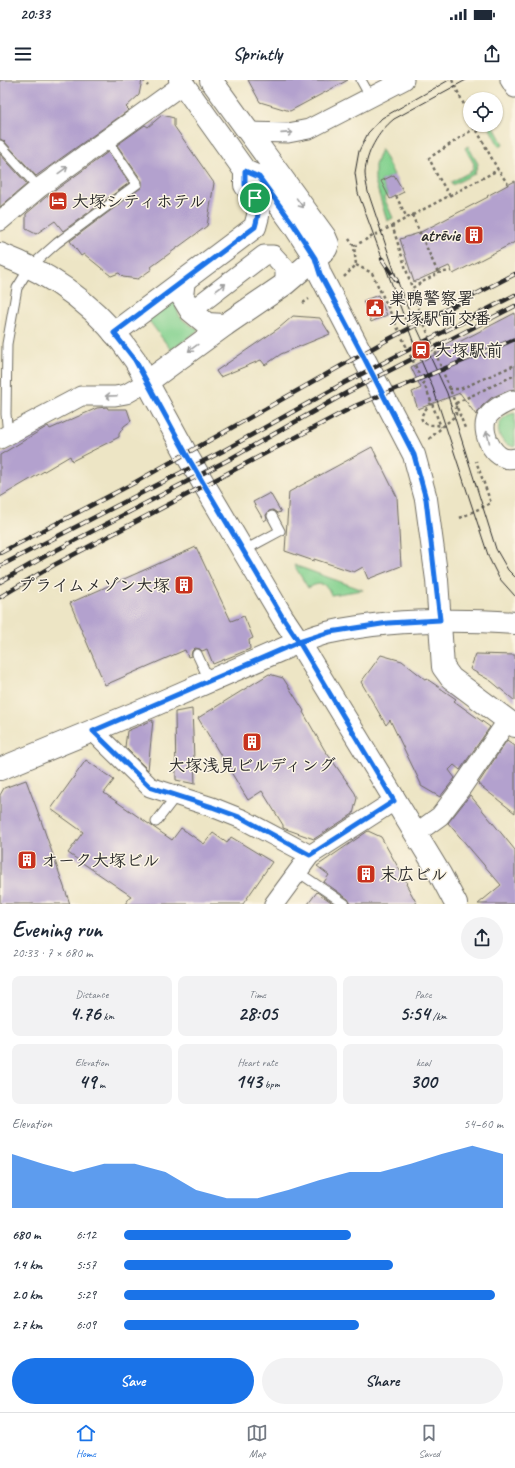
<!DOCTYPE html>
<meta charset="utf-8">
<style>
:root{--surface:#fff;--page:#f2f2f3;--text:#1f2937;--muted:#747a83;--line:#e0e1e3;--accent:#1a73e8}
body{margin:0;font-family:Caveat,"Klee One",sans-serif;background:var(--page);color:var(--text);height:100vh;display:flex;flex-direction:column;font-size:15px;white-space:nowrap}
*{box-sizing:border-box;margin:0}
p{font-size:13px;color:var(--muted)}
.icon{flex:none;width:22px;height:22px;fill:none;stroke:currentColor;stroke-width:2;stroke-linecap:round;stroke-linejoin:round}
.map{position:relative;height:824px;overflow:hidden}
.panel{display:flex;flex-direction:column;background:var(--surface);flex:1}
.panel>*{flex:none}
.fabs{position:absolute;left:463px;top:12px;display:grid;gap:8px}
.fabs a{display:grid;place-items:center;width:40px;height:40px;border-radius:50%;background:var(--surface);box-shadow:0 1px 3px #0004;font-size:20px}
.pin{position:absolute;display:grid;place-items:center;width:34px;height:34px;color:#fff;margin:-17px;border:2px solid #fff;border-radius:50%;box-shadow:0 1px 4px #0007}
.round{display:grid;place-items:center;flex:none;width:42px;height:42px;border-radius:21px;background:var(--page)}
.overview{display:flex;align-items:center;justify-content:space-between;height:68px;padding:0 12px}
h1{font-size:22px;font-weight:700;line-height:30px}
.figures{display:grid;grid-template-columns:repeat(3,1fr);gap:6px;height:68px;padding:4px 12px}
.figures div{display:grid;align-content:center;border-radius:8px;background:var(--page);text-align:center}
.figures b{font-size:20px;font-weight:700}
.figures small{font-size:11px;font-weight:400}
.figures p{font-size:11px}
.chart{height:112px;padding:8px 12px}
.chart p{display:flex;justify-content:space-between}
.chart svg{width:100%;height:72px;margin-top:4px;fill:var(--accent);opacity:.7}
.cta{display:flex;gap:8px;margin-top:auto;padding:8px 12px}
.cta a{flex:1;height:46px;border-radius:24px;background:var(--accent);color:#fff;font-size:16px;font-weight:700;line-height:46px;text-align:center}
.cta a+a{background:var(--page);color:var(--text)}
ul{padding:0 12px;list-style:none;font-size:13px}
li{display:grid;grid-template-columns:64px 48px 1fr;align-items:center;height:30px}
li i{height:10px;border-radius:5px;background:var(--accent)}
.status{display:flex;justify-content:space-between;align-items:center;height:28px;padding:0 20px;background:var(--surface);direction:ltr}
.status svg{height:11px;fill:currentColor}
header{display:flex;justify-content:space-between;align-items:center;height:52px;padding:0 12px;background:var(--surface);font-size:18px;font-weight:700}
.tab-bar{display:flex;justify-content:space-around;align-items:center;height:56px;border-top:1px solid var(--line);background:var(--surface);font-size:11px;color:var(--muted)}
.tab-bar a{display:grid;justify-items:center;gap:2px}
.tab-bar .current{color:var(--accent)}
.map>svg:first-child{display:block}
.green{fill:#85d290;stroke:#587e5e}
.building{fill:#b3a1ce}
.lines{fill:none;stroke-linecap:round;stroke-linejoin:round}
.service-casing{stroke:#6f6c61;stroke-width:11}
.minor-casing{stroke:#6f6c61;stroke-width:21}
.tertiary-casing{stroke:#6f6c61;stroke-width:24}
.secondary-casing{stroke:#6f6c61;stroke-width:24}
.path{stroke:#6f6c61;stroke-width:2.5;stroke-dasharray:3 3;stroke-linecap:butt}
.service{stroke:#fff;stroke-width:9}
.minor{stroke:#fff;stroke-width:19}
.tertiary{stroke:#fff;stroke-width:22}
.secondary{stroke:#fff;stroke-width:22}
.tram{stroke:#2b2b2b;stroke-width:1}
.rail-casing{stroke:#2b2b2b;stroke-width:4.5}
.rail{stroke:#fcf5e5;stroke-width:3;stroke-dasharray:9;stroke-linecap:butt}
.oneway{stroke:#a0a0a0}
.route-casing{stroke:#fff;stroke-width:8}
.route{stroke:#1a73e8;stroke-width:5}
.labels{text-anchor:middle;stroke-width:3;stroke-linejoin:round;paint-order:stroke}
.poi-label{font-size:17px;font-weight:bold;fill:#2b2b2b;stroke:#fcf5e5;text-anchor:start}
</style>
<div class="status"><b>20:33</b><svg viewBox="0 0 49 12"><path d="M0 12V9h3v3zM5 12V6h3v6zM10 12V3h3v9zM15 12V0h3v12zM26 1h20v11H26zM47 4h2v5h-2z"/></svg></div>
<header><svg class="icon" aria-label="menu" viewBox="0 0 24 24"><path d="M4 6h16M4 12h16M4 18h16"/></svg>Sprintly<svg class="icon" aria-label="share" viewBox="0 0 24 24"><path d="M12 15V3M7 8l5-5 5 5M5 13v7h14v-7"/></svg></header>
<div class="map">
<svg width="515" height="824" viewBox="0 0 515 824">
<rect width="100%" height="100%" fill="#fcf5e5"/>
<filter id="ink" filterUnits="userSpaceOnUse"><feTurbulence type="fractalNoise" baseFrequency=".025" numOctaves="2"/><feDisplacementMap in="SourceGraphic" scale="8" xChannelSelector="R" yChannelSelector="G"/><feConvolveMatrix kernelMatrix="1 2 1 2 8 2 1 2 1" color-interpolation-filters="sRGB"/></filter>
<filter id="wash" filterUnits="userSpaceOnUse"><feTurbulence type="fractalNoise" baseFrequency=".012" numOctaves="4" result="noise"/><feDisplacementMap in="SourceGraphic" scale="16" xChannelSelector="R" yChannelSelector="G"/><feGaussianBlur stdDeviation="0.9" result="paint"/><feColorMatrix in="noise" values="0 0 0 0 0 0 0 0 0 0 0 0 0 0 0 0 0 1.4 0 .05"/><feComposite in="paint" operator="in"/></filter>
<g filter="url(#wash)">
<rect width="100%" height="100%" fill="#ede5c5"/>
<g class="green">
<polygon points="488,45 493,45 503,64 499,66"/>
<polygon points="468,66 478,84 474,94 452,105 451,102 472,91 474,84 465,68"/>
<polygon points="381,69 394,95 381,101 388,115 384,118 393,138 387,141 375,101 375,85"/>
<path d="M176 220C177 240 183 240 199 250L171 270 147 238Z"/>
<path d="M515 333V367C493 363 493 336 515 333Z"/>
<path d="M294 485 363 510 331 515C327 502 319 502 308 508Z"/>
</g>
<g id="blocks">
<g class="building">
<polygon points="0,0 142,0 139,15 126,27 129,30 36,96 4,61 0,59"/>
<polygon points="248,0 348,0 290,31 260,22"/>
<polygon points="162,35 174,38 174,46 214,103 207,146 151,187 152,189 138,199 123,197 119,193 111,196 84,174 81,176 70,161 142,107 142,101 117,65 145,45 148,47"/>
<polygon points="108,72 129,103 63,151 55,141 36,154 26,149 26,134 46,117"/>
<polygon points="0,74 27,104 0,127"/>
<polygon points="394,95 404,112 390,119 381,101"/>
<polygon points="515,101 515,162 453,194 449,186 414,202 400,159 419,153 488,117 487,116"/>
<polygon points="378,215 387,235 371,242 363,221"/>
<polygon points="515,233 515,309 509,310 491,318 482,326 476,335 460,313 418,329 412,312 421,308 411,287"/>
<polygon points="293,236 320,238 330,254 281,274 265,285 261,280 220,297 216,291 279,248"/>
<polygon points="107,327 108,329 127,329 131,341 124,346 119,354 119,357 72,381 70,376 0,417 0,375 48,346 50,349 97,328"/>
<polygon points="372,367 397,417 401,486 368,499 363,487 354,492 314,479 314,481 285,471 289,412"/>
<polygon points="270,413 281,432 277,433 273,430 269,431 266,435 267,439 264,441 253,422"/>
<polygon points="196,467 231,541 244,536 253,558 249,560 250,569 213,584 207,569 202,571 200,569 195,568 192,571 191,576 188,577 185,570 105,605 70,523"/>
<polygon points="476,574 515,575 515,621 491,601 470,589"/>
<polygon points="381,575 402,581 426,600 427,599 456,619 454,621 490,647 460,690 454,685 449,690 455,698 440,717 421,706 421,704 390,640 386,645 361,602"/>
<polygon points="269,594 283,598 304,631 303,632 324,669 355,713 357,718 353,734 314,759 283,748 283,745 262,711 248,720 198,638"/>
<polygon points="192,629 195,704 176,700 175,632"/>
<polygon points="153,640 148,690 125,667 127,651"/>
<polygon points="507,660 515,666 515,733 478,704"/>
<polygon points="86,680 114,700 104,713 172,760 181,748 204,764 213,753 227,763 231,757 272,782 243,824 125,824 131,816 68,773 83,752 51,729"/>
<polygon points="26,700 39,735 70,824 0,824 0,715 4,708"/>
<polygon points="470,715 515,770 515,824 478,824 501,805 448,743"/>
<polygon points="368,751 381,757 407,803 406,804 417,824 351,824 348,819 324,802 329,795 317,786"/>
<polygon points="317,812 334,824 308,824"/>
</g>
</g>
</g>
<g filter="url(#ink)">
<use href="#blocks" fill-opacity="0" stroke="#6f6c61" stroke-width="1"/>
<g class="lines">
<g class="service-casing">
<g id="service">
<polyline points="361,0 371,18"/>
<polyline points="0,65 39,108"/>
<polyline points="8,355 6,334 7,264 17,208 30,187 57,163 137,104 106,59"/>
<polyline points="243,471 280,451 272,436"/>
<polyline points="197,574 209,600"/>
<polyline points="156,742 176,716"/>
<polyline points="298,792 345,824"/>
</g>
</g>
<g class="minor-casing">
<g id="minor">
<polyline points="510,0 515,8"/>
<polyline points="248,52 288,53 309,49 404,0"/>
<polyline points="0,141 39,108 183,4"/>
<polyline points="191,231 264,175 273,175 285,188 285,204"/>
<path d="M515 321 513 320C504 324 490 329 486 340 481 356 496 384 515 378"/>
<polyline points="0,359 81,316 115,316 126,314 147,302"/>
<polyline points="93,651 150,707 212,727 242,739 310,775"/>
<polyline points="415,754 440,736 462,707 508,640"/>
<polyline points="274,824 310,775 394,721"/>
</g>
</g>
<g class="tertiary-casing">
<g id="tertiary">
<polyline points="180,0 245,91 259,97 293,144 315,178 320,194 414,375 426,419 437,500 443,587 451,598 515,646"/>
<polyline points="184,200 182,216 191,231 207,244 225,245"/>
<polyline points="114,253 255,147 258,136 258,124 245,105 245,91"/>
<polyline points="147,302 225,245 285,204 326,169 328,164 325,157 211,0"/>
<polyline points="0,689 150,627 299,562 440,794 456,824"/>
</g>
</g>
<g class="secondary-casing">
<path id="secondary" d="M0 174C55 195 102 231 135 280L189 379 283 538 299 562C309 559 320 554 331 552 391 539 454 539 515 543"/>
</g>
<g class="path">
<polyline points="143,0 148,6"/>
<polyline points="452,0 470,37"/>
<polyline points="474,45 498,90 508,104"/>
<polyline points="396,116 407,138"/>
<polyline points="450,116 437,95 429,78 475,48"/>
<polyline points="412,135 438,193 412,208 418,228 465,348"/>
<polyline points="392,145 412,208"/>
<polyline points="354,166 498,90"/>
<polyline points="356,185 372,193 427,311 441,347"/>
<polyline points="438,193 451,191"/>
<polyline points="344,197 356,185 354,166 349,159"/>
<polyline points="303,223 309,219"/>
<polyline points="449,309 460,309 515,285"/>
<path d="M431 323C426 329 415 339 427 344 432 346 435 344 440 346"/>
<polyline points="429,359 456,335 456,323 515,295"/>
<polyline points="460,438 491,423 476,381"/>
</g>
<use href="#service" class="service"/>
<use href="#minor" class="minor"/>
<use href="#tertiary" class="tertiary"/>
<use href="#secondary" class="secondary"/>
<g class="tram">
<polyline points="449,0 382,38 368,53 359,71 355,93 358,113 416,269 433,308 489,478 499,498 515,516"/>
<path d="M466 0 394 39C378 52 366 73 365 93 365 99 367 106 368 112L404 220 447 313 496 469 508 490 515 497"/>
</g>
<g class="rail-casing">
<g id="rail">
<polyline points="382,179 397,201"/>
<polyline points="0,473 134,403 387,260 515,194"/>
<polyline points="0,486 223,371 344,303 515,215"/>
<polyline points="0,502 49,474 228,380 348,312 515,226"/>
<polyline points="0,517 54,485 355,326 515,259"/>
</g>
</g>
<use href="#rail" class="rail"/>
</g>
<defs><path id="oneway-shaft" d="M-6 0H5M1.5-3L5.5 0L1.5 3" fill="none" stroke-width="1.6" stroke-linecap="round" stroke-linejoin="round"/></defs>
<g class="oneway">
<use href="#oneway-shaft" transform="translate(287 53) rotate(-4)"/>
<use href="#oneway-shaft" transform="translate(63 90) rotate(-36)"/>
<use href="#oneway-shaft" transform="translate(300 123) rotate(54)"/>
<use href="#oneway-shaft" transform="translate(221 207) rotate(-37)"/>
<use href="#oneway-shaft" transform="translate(193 268) rotate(144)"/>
<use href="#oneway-shaft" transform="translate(111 316) rotate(178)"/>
<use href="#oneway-shaft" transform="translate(488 357) rotate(-104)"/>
</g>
</g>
<g class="lines" filter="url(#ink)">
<g class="route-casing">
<path id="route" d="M255 118C260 128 258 137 255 147L114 253 135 280 189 379 283 538 299 562 93 651 150 707 212 727 242 738 310 775 394 721 299 562 330 552 388 543 440 540 426 419 414 375 358 266 320 194 315 178 293 144 259 97 245 91V105L255 118"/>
</g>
<use href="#route" class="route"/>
</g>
<defs>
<g id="hotel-square" transform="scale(1)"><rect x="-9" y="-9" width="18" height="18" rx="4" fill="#c8321e" stroke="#fcf5e5"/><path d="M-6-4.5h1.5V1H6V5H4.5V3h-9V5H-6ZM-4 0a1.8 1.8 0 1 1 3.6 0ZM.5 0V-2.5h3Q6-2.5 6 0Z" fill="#fff"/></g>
<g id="building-square" transform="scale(1)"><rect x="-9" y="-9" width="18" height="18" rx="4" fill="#c8321e" stroke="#fcf5e5"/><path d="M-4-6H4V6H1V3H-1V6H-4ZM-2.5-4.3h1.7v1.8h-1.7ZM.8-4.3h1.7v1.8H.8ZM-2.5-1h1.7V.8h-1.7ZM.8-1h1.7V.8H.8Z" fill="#fff"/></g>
<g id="civic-square" transform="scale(1)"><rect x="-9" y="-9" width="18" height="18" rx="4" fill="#c8321e" stroke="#fcf5e5"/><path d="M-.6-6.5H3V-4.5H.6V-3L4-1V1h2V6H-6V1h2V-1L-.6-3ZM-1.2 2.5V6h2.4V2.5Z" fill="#fff"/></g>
<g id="station-square" transform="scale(1)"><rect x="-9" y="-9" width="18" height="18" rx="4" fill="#c8321e" stroke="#fcf5e5"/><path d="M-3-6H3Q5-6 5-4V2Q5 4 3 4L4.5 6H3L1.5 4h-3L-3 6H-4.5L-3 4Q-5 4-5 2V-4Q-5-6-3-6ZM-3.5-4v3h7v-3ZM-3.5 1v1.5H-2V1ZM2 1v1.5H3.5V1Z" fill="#fff"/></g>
</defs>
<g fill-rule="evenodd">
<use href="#hotel-square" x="58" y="121"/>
<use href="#building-square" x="474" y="155"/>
<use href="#civic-square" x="375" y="228"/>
<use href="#station-square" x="421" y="270"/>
<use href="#building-square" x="184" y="505"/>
<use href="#building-square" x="252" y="662"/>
<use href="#building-square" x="27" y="780"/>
<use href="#building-square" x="366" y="794"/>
</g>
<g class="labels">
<g class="poi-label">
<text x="72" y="127">大塚シティホテル</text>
<text x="460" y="161" text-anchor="end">atrēvie</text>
<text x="389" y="224">巣鴨警察署<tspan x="389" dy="20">大塚駅前交番</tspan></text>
<text x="435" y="276">大塚駅前</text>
<text x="170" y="511" text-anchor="end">プライムメゾン大塚</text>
<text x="252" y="691" text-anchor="middle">大塚浅見ビルディング</text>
<text x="41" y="786">オーク大塚ビル</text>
<text x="380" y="800">末広ビル</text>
</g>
</g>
</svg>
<div class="fabs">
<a><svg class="icon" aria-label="locate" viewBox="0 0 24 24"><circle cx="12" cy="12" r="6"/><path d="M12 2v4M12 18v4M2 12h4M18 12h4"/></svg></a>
</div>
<div class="pin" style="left:255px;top:118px;background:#1e9e55"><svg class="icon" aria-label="arrive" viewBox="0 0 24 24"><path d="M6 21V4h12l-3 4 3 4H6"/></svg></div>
</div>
<section class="panel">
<div class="overview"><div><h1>Evening run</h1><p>20:33 · 7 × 680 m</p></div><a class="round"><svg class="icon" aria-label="share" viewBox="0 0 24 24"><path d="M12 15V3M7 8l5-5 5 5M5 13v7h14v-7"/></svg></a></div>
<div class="figures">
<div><p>Distance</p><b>4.76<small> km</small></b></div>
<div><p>Time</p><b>28:05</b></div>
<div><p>Pace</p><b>5:54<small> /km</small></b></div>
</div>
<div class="figures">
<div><p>Elevation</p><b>49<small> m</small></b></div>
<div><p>Heart rate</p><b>143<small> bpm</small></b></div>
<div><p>kcal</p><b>300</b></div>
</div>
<div class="chart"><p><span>Elevation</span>54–60 m</p>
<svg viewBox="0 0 160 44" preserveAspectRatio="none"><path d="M0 44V11L10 17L20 22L30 17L40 17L50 22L60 33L70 38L80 38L90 33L100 27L110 22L120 22L130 17L140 11L150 6L160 11V44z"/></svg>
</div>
<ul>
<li><b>680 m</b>6:12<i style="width:60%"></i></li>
<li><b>1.4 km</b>5:57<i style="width:71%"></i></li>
<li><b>2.0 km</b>5:29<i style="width:98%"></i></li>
<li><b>2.7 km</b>6:09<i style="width:62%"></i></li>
</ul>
<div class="cta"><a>Save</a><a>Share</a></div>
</section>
<nav class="tab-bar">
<a class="current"><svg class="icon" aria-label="home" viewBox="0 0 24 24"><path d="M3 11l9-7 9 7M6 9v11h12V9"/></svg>Home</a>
<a><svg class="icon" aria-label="map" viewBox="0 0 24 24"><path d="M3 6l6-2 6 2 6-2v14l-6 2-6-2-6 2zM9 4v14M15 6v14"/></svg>Map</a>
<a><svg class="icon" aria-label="saved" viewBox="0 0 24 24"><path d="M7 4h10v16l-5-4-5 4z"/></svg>Saved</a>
</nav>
